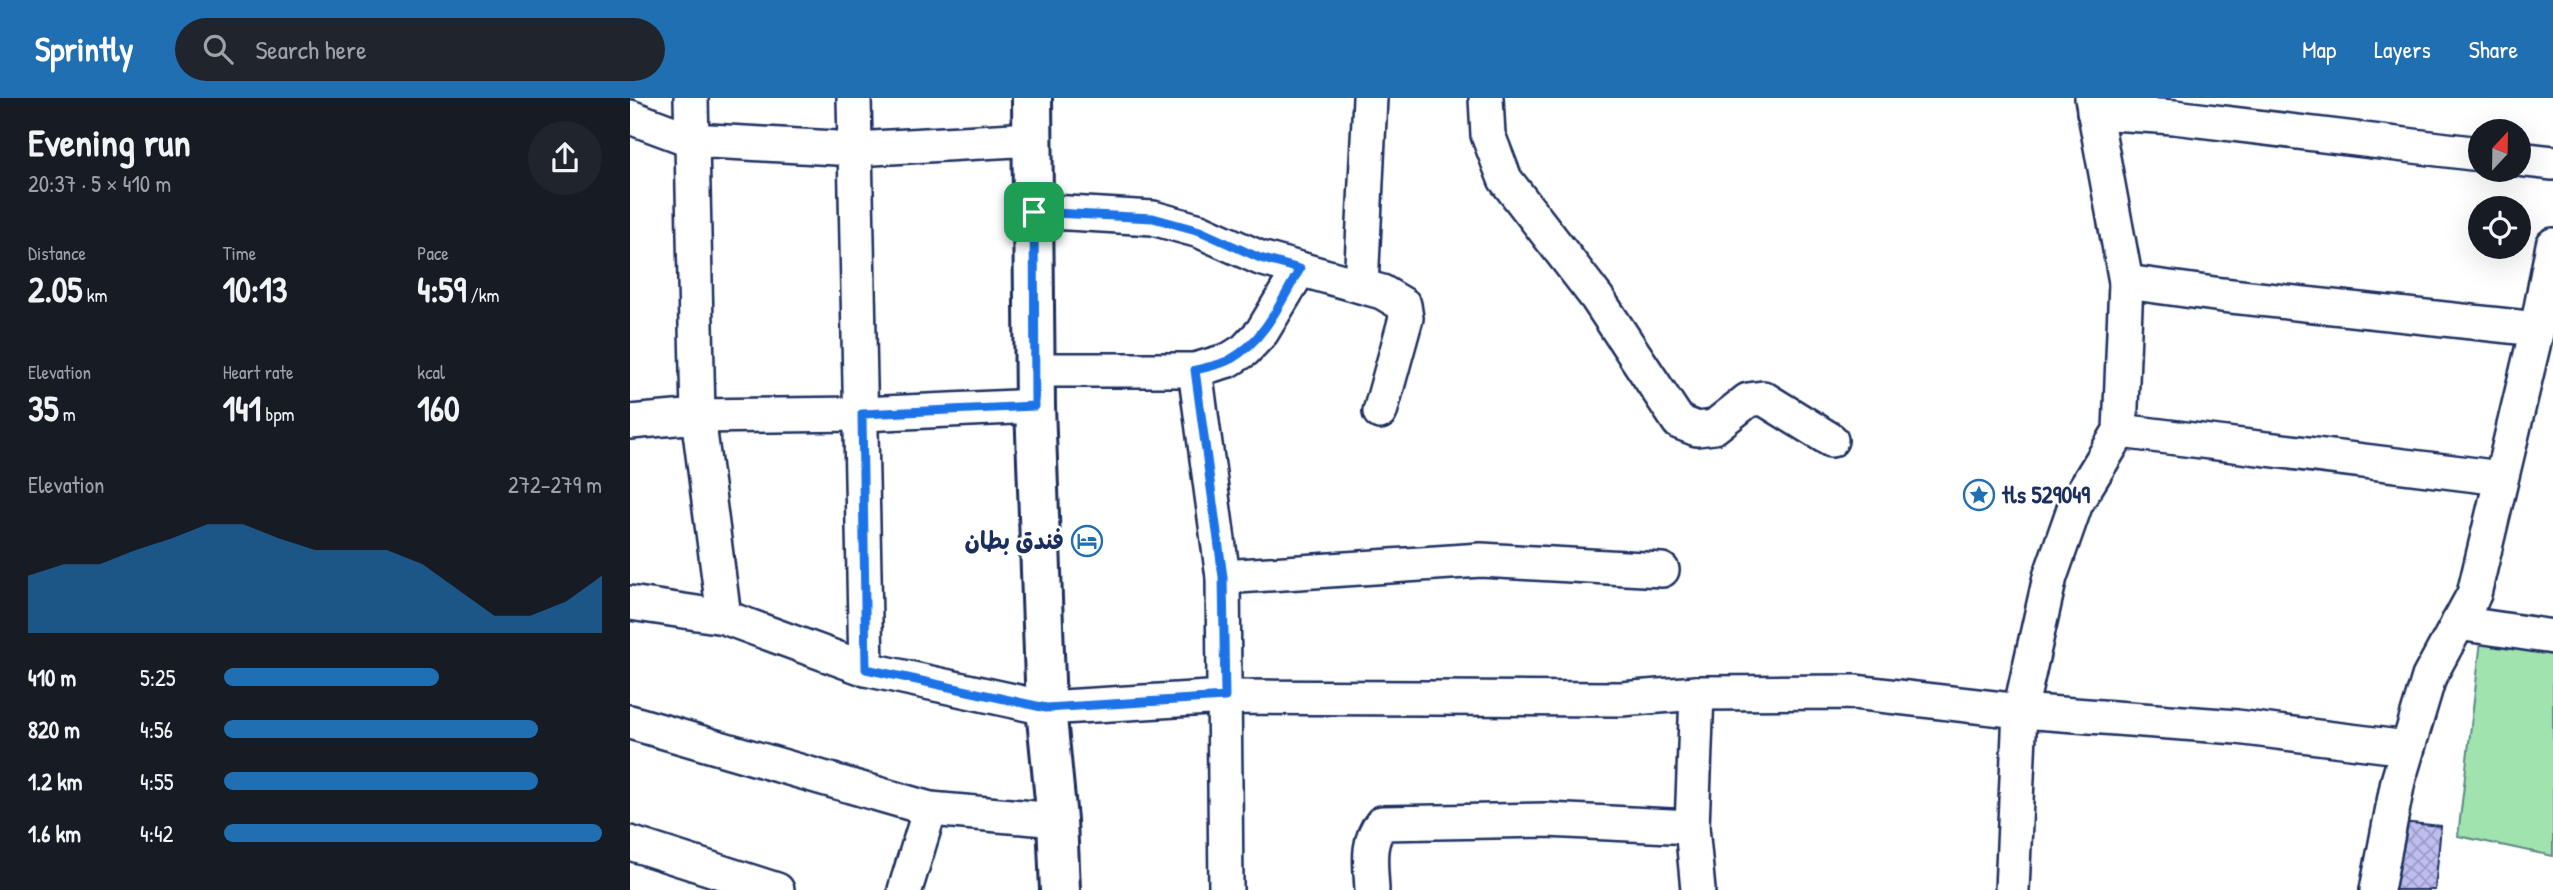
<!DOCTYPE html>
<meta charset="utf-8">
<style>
:root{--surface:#171b24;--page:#20242c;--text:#f1f3f6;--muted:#9ea1a6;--accent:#1f6fb2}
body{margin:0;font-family:"Patrick Hand","Playpen Sans Arabic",sans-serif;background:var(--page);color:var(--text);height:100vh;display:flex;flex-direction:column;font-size:26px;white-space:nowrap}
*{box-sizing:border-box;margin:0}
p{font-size:23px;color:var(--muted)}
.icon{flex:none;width:38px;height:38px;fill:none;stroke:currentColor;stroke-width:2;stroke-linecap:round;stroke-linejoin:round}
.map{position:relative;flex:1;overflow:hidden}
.details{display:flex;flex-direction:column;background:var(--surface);width:630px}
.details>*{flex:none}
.needle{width:46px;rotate:22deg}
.buttons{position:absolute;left:1838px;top:21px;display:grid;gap:14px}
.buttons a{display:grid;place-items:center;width:63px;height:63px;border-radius:50%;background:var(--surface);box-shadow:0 7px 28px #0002;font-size:35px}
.pin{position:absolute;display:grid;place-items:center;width:60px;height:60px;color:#fff;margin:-30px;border-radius:14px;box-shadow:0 4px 10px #0006}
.round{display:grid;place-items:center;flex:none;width:74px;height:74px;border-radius:37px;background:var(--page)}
.overview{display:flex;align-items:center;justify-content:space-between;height:119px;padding:0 28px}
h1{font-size:38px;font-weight:700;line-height:52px}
.stats{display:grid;grid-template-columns:repeat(3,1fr);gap:10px;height:119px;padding:7px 28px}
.stats div{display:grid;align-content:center}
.stats b{font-size:35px;font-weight:700}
.stats small{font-size:19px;font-weight:400}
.stats p{font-size:19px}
.chart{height:196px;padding:14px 28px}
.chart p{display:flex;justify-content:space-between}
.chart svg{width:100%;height:126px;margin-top:7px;fill:var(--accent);opacity:.7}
ul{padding:0 28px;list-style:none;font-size:23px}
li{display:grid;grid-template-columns:112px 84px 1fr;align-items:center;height:52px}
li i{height:18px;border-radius:9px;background:var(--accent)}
header{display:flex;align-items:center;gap:42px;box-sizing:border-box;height:98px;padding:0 35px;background:var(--accent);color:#fff}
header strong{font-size:33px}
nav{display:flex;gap:38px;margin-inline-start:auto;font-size:24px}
.search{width:490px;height:63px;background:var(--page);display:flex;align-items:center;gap:18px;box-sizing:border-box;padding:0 24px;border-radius:38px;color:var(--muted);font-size:26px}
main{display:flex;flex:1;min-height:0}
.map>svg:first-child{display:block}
.green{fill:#a0e3ae;stroke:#5e8986;stroke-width:2}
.building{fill:url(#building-cross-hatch);stroke:#1b2f5e;stroke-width:2}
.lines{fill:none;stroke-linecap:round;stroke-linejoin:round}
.street-casing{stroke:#1b2f5e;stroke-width:38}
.secondary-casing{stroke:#1b2f5e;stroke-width:44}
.street{stroke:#fff;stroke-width:33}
.secondary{stroke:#fff;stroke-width:38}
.route-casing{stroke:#fff;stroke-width:14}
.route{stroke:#1a73e8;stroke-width:9}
.labels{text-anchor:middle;stroke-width:5;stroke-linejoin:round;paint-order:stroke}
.poi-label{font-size:24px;font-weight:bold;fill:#1b2f5e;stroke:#fff;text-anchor:start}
</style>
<header>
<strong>Sprintly</strong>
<div class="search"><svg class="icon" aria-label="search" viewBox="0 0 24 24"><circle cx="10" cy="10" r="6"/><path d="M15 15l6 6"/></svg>Search here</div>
<nav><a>Map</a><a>Layers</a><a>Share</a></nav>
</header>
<main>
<section class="details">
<div class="overview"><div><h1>Evening run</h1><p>20:37 · 5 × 410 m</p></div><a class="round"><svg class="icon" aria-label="share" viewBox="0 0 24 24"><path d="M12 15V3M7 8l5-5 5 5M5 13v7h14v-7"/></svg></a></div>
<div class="stats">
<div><p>Distance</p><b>2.05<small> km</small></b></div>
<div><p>Time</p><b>10:13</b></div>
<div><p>Pace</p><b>4:59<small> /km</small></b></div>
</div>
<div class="stats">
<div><p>Elevation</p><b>35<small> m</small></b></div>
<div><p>Heart rate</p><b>141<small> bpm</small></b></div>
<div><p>kcal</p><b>160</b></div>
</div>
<div class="chart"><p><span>Elevation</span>272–279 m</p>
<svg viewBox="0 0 160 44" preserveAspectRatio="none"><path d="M0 44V24L10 20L20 20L30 15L40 11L50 6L60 6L70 11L80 15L90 15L100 15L110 20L120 29L130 38L140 38L150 33L160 24V44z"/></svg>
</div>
<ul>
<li><b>410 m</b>5:25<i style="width:57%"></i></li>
<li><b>820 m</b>4:56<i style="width:83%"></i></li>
<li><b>1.2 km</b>4:55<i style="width:83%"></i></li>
<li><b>1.6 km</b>4:42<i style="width:100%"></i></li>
</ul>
</section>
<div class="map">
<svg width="1923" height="792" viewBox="0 0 1923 792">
<defs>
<pattern id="building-cross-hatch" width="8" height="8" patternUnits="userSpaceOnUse" patternTransform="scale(1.75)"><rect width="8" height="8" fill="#bebdef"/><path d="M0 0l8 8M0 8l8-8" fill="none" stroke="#9a9ac5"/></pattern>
</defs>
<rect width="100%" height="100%" fill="#fff"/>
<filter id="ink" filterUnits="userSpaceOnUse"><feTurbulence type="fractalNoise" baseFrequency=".0143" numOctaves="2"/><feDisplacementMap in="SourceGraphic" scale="14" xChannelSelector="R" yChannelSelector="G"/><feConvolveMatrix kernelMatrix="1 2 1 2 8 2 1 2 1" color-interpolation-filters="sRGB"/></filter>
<g filter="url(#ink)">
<polygon class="green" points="1854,517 1923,533 1923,758 1828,738"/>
<polygon class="building" points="1771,724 1811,728 1805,792 1765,792"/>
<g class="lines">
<g class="street-casing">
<g id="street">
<polyline points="61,0 68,318 94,519"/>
<polyline points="224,0 236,571"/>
<polyline points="856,0 858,37 875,81 967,200 1049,324 1067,331 1084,329 1118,302 1133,300 1201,342"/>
<polyline points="1464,14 1544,19 1850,56"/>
<polyline points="0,19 62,42 225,51 403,41"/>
<polyline points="1888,61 1923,65"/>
<polyline points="404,113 523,120 570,133 630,160 752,194 774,207 776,220 750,314"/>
<polyline points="1496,184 1592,197 1907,231"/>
<polyline points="731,188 740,0"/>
<polyline points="405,272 565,272 599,262 615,252 632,234 670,171"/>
<polyline points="565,272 593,479 596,792"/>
<polyline points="0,324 68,318 232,316 405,308"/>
<polyline points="1490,333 1871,380"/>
<polyline points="593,479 851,462 1032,472"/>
<polyline points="0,505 94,519 236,571 416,610 595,599 991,601 1067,595 1224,594 1390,613 1607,629 1777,650"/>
<polyline points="1828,525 1923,539"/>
<polyline points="1067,595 1062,729 1068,792"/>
<polyline points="0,624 300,711 427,722"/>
<polyline points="0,745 147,792"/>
<polyline points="275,792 300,711"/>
<path d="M742 792C741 768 736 744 752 725L917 722 1062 729"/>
<polyline points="1382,792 1390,613 1420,479 1446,405 1490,333 1496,184 1462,0"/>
<polyline points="1747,792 1768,683 1799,579 1844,496 1907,231 1923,147"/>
</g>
</g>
<g class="secondary-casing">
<polyline id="secondary" points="402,0 405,308 416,610 427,722 430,792"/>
</g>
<use href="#street" class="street"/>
<use href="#secondary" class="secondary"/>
</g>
</g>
<g class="lines" filter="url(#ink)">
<g class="route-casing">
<path id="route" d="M404 114 523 120 570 133 630 160 670 171C651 203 635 242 601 261 591 267 577 269 565 272L593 479 595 599 416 610 236 571 232 316 405 308Z"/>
</g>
<use href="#route" class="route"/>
</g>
<defs>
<g id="sight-ring" transform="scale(1.575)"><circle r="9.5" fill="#fff" stroke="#1f6fb2" stroke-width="1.5"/><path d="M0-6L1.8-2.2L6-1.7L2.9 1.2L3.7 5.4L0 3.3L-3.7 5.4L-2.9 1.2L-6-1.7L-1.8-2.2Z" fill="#1f6fb2"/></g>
<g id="hotel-ring" transform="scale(1.575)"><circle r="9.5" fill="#fff" stroke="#1f6fb2" stroke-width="1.5"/><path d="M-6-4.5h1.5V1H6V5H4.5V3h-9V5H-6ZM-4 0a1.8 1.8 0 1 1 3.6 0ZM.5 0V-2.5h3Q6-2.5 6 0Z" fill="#1f6fb2"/></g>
</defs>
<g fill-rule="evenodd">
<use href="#sight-ring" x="1349" y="397"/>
<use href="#hotel-ring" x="457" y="443"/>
</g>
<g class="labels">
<g class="poi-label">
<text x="1372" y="405">tls 529049</text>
<text x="434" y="451" text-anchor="end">فندق بطان</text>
</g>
</g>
</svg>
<div class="buttons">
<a><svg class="needle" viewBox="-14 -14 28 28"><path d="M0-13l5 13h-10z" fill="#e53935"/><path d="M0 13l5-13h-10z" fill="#9ea1a6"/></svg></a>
<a><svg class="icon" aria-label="locate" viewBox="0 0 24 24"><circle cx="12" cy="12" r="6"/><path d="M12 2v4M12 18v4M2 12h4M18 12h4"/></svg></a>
</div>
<div class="pin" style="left:404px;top:114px;background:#1e9e55"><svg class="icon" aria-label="arrive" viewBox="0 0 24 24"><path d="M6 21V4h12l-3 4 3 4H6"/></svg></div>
</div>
</main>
